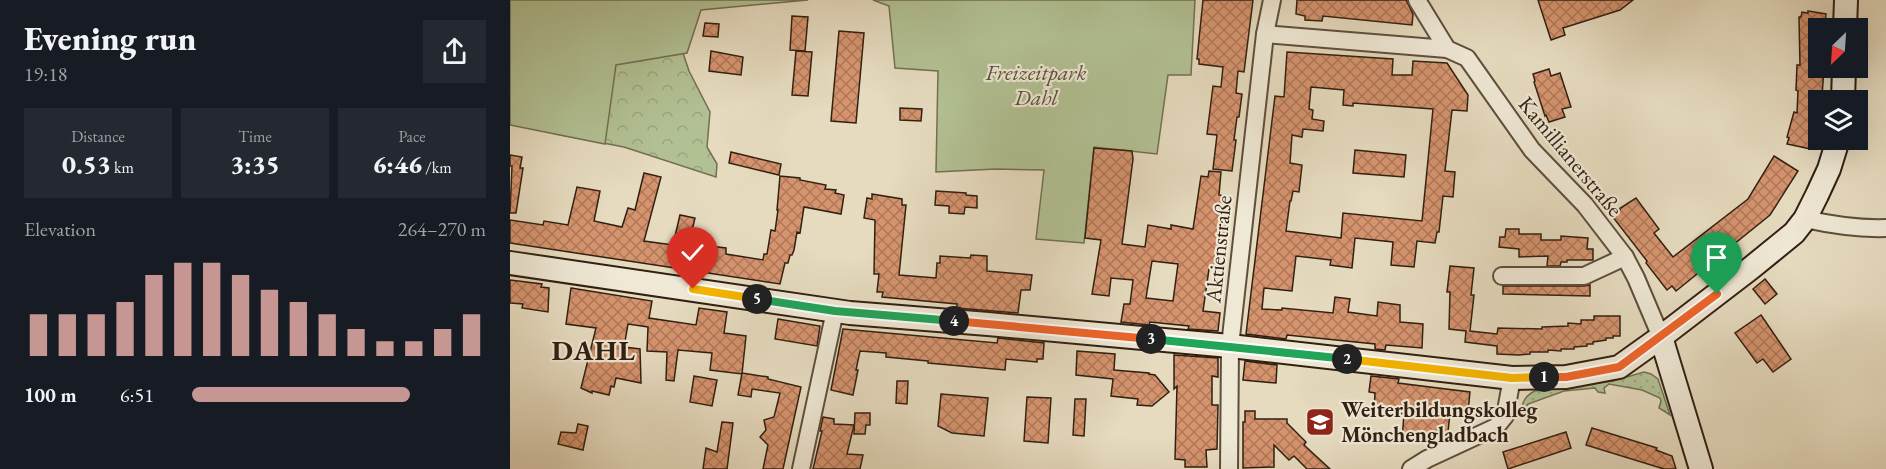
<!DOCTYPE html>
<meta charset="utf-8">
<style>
:root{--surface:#171b24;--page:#242831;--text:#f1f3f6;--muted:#9ea1a6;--accent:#c59692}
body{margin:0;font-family:"EB Garamond",serif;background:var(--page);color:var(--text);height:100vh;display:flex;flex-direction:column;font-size:22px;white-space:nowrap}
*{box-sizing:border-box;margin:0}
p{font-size:20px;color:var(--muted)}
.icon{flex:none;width:33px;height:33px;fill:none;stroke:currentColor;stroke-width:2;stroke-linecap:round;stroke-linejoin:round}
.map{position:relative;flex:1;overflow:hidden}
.panel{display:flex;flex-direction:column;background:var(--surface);width:510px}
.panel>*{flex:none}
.needle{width:39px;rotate:205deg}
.tools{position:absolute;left:1298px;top:18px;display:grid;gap:12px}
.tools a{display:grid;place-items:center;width:60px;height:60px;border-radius:0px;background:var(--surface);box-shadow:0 6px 24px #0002;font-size:30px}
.pin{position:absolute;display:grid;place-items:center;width:51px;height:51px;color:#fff;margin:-62px -26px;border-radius:50% 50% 50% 0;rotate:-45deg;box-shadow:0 0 6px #0007}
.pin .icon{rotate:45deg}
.km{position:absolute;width:30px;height:30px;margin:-15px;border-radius:50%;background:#222;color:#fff;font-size:16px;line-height:30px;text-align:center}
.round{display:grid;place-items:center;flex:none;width:63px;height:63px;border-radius:0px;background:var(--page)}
.summary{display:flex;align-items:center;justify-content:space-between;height:102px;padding:0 24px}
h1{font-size:33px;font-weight:800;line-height:45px}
.figures{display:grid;grid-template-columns:repeat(3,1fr);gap:9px;height:102px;padding:6px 24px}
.figures div{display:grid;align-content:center;border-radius:0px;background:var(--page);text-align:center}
.figures b{font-size:26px;font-weight:800}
.figures small{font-size:16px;font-weight:400}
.figures p{font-size:16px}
.chart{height:168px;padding:12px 24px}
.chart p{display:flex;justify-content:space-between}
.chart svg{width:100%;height:108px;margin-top:6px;stroke:var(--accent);stroke-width:6}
ul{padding:0 24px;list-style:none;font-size:20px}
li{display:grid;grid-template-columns:96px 72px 1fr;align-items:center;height:45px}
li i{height:15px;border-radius:8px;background:var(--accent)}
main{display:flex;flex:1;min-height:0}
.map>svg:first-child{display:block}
.grass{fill:url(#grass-dots);stroke:#727053;stroke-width:1.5}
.forest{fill:url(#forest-crowns);stroke:#727053;stroke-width:1.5}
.park{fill:#b2c194;stroke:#727053;stroke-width:1.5}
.building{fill:url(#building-cross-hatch);stroke:#311f12;stroke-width:1.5;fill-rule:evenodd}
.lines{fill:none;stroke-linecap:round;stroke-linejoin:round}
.street-casing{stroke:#5e4e3d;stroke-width:20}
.secondary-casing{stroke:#311f12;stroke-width:26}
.street{stroke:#efe8d5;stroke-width:16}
.secondary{stroke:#efe8d5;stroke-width:22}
.split-1-casing{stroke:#fff;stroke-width:12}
.split-2-casing{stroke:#fff;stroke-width:12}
.split-3-casing{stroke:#fff;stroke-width:12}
.split-4-casing{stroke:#fff;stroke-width:12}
.split-5-casing{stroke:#fff;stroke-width:12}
.split-6-casing{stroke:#fff;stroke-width:12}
.split-1{stroke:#f0652b;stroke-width:8}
.split-2{stroke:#f5b400;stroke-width:8}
.split-3{stroke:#22a559;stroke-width:8}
.split-4{stroke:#f0652b;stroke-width:8}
.split-5{stroke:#22a559;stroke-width:8}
.split-6{stroke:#f5b400;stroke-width:8}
.labels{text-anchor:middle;stroke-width:4.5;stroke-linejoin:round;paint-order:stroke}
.park-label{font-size:22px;font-style:italic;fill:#585039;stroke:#efe8d5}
.street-label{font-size:22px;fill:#311f12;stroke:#efe8d5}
.poi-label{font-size:22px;font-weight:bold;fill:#311f12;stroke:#efe8d5;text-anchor:start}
.district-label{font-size:28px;font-weight:bold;letter-spacing:1.5px;fill:#311f12;stroke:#efe8d5}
</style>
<main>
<section class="panel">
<div class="summary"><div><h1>Evening run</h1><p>19:18</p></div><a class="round"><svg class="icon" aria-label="share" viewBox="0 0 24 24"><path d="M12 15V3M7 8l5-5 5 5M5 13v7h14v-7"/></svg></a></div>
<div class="figures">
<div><p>Distance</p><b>0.53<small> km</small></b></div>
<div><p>Time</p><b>3:35</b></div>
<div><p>Pace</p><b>6:46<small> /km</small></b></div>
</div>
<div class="chart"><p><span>Elevation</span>264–270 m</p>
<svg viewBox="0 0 160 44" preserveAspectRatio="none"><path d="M5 44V27M15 44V27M25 44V27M35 44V22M45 44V11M55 44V6M65 44V6M75 44V11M85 44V17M95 44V22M105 44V27M115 44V33M125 44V38M135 44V38M145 44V33M155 44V27"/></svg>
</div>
<ul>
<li><b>100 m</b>6:51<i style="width:74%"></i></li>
</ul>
</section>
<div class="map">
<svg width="1376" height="469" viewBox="0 0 1376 469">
<defs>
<pattern id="grass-dots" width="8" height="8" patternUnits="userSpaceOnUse" patternTransform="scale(1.5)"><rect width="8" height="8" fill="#b2c194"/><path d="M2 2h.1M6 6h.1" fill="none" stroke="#9aa57f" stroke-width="1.8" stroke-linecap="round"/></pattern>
<pattern id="forest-crowns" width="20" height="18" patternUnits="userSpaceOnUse" patternTransform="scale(1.5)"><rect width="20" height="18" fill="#b2c194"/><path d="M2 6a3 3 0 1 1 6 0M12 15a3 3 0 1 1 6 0" fill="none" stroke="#9aa57f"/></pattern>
<pattern id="building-cross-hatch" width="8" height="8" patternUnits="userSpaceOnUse" patternTransform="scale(1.5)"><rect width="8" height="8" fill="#d6946e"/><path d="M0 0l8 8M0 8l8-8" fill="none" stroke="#ae7859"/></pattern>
</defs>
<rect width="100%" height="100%" fill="#e6dbbf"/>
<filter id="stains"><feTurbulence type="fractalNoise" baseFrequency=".00333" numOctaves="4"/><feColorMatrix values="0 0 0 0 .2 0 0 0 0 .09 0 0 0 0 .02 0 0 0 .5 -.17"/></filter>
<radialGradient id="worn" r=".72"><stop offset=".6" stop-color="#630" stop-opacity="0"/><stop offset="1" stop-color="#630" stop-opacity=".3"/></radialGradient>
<path class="grass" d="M1134 372 1141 374 1148 379 1160 415 1149 408 1151 401 1150 398 1132 390 1099 384 1094 388 1095 393 1088 392 1085 388 1054 391 1018 404 1016 409 1011 410C1013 401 1016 395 1025 391L1103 381Z"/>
<polygon class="forest" points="156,2 179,71 200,112 197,147 207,164 206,177 114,147 46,134"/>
<g class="park">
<polygon points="0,0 298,0 191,10 177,53 106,65 95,144 0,125"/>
<polygon points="363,0 685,0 681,75 658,75 647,154 584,147 574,243 526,239 534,170 486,169 426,172 428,71 385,68 379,6"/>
</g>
<g class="building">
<polygon points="693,0 743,0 734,72 728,71 726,93 732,94 729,117 727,117 724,140 726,140 722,171 703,169 707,135 697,134 703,86 711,87 713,67 689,64 689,59 687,59"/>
<polygon points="787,0 896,0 903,14 902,25 813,16 812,21 795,20 795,16 786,14"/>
<polygon points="1028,0 1123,0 1110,10 1053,28 1055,35 1041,40"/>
<polygon points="1298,11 1316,14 1315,26 1313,26 1313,28 1308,28 1308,68 1314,68 1312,96 1308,100 1305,113 1308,114 1308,125 1301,149 1277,144 1279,138 1277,137 1284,112 1287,113 1288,91 1286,90 1287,65 1290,65 1289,17 1291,17 1292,12 1298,13"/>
<polygon points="282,16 298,17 295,51 280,50"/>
<polygon points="195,23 209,24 208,37 193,36"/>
<polygon points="329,31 354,33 346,123 321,121"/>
<polygon points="201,51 233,57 231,75 199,71"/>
<polygon points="286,51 302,52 298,96 282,95"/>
<path d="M777 52 883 59 882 75H902L903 61 937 63 958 95 957 111 942 110 935 171 945 172 943 197 933 196 929 232H927L925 243 907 241 904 267 881 265 883 242 845 238 842 268 820 265 821 260 786 256 782 291 754 288 752 309 772 310V308L823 313 825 297 840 299 838 312 867 316 868 302 890 305V322L913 324 912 348 876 345 875 350 865 349V344L777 335 776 339 736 334 765 96 774 97ZM801 87 834 90 833 105 843 106V103L923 109 912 221 833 213 831 238 776 231 780 201H781L783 191 789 192 792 165 780 163 782 135 792 137 793 129 813 131 814 121 802 119 803 110 799 109Z"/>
<polygon points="1039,69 1041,76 1050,73 1061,107 1052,109 1055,117 1039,122 1036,115 1035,116 1024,82 1025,81 1023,74"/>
<polygon points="390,108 412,109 411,121 390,120"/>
<path d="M584 148 622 151 623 159 612 244 635 247 638 225 661 229V225L683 229 691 176 698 177 699 171 711 172 709 195 719 197 711 264 709 270 699 269 693 311 710 313 708 331 678 329 679 326 640 322 639 325 611 322 614 304H620L623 280 601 278 599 296 582 294 591 240 575 238ZM642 261 668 264 663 301 636 298Z"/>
<polygon points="845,150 896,155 894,177 843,173"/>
<polygon points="221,152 271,164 269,175 219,163"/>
<polygon points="0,155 12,157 10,168 13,168 6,213 0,213 2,166 0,166"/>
<polygon points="1264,156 1288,171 1260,215 1166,291 1162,286 1157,290 1136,263 1137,261 1102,216 1110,210 1109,209 1126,198 1149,229 1144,233 1163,257 1238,199"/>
<polygon points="134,173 151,177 134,241 163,245 170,215 185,218 178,247 199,252 200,246 216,248 216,254 253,260 254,254 257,254 261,230 265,231 268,210 267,210 270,176 290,178 290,180 316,185 315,189 326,190 325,193 334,195 331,214 294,207 290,233 287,232 284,250 282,255 280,255 278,263 275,263 270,284 0,243 0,220 33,225 34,221 58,225 67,187 90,191 84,221 112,227 118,208 125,210"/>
<polygon points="426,191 456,193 456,195 467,196 467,208 455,207 454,214 439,213 439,206 425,205"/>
<polygon points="362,194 392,199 392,205 396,205 389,275 426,278 427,263 430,263 430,256 460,258 461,255 477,256 477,271 522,275 520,290 511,290 508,313 447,308 447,304 372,297 373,292 367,292 369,274 364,274 365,220 354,218 357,198 362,199"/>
<polygon points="996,229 1009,229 1009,234 1031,234 1031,240 1051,240 1051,236 1078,238 1077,249 1083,249 1083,260 1057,260 1057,262 1051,262 1050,266 1037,266 1038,256 1009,257 1009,249 989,247 990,237 995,237"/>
<polygon points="940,266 964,268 961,295 964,295 960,331 987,334 988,328 1032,329 1032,327 1058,326 1058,323 1071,324 1071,320 1084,320 1084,316 1110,316 1110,336 1103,336 1103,338 1096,338 1096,340 1083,342 1083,344 1077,344 1077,346 1064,347 1064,349 1051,349 1051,351 1038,350 1038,352 1020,352 1020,354 1009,355 987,354 987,346 955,342 956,331 939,329 940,292 937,292"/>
<polygon points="1255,279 1267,294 1255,304 1243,289"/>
<polygon points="0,280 32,284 31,287 39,288 38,312 12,308 13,304 0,303"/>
<polygon points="1080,285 1080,296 993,294 993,286 1074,286"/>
<polygon points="61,288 142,301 139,318 186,325 189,308 217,312 214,333 236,336 232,374 200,370 202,353 168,350 164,381 156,380 157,352 137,351 138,327 118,324 114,347 130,349 131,383 106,378 104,387 101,386 99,395 82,391 82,393 71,388 86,328 56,324"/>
<polygon points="1251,315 1281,359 1263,372 1253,359 1247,363 1225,333"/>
<polygon points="268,319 310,326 307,346 265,339"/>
<polygon points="333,329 487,343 488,338 534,343 533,359 527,359 527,362 496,359 495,370 418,363 418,361 376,357 376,353 350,351 346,370 348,370 343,395 321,390"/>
<polygon points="567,351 605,354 604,370 639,373 639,374 645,375 659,392 642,406 627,405 628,399 601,396 603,379 566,375"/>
<polygon points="664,355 708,358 708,377 702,376 702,405 708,405 707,449 696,450 697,467 675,467 675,460 665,459 667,386 664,389"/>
<polygon points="735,361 767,365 766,383 733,380"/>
<polygon points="232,373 258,377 258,379 291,387 273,469 253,469 258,445 250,437 256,430 254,420 264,417 270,393 242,389 241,397 228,395"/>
<polygon points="184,376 207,380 202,406 180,402"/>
<polygon points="861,376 889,379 888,383 960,392 958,412 950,411 950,414 940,413 938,432 915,443 892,440 894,414 864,411 865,393 859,392"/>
<polygon points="387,381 398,381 397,404 386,403"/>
<polygon points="431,394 478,398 474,436 442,433 428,426"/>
<polygon points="517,397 541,398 538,443 514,441"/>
<polygon points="565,399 576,399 574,436 563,435"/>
<polygon points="735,411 745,411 745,419 777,419 777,423 796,442 794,445 820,469 797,469 784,456 779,460 764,445 764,467 733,468 733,422 735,422"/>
<polygon points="345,413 360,413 360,425 356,425 355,434 344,434"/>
<polygon points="313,417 324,419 324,424 344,425 337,454 353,455 350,469 303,469 312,431 310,431"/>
<polygon points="212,422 223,423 217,469 193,469 196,448 207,452"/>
<polygon points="68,424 78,426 73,450 48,444 51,432 66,433"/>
<polygon points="1082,428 1147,448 1146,450 1162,456 1166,469 1154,469 1076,445"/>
<polygon points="1056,432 1061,448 998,469 993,452"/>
</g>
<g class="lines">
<g class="street-casing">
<g id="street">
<polyline points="907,0 937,49 957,58 1022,150 1075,205 1115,257 1126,278 1151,337"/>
<polyline points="755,34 937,49"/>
<path d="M1295 219C1322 225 1348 229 1376 228"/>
<polyline points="992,276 1074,276 1115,257"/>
<polyline points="291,469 325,311"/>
<polyline points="719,469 720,346 755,34 762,0"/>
<polyline points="901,469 917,459 986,427 995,416 1002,378"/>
</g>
</g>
<g class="secondary-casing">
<g id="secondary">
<polyline points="1335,28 1336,0"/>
<polyline points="1333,100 1334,68"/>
<polyline points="0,263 340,313 478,324 720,346 1002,378 1056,377 1109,367 1151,337 1241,268 1284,233 1295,219 1307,195 1319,169 1328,140"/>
<polyline points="1151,337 1191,469"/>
</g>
</g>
<use href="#street" class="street"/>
<use href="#secondary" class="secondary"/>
</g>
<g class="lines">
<g class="split-1-casing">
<polyline id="split-1" points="1034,377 1056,377 1109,367 1207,294"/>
</g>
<g class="split-2-casing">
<polyline id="split-2" points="837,359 1002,378 1034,377"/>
</g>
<g class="split-3-casing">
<polyline id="split-3" points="641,339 837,359"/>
</g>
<g class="split-4-casing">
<polyline id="split-4" points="444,321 641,339"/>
</g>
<g class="split-5-casing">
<polyline id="split-5" points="247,299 325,311 444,321"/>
</g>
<g class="split-6-casing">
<polyline id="split-6" points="183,289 247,299"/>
</g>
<use href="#split-1" class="split-1"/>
<use href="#split-2" class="split-2"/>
<use href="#split-3" class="split-3"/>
<use href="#split-4" class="split-4"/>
<use href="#split-5" class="split-5"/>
<use href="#split-6" class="split-6"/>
</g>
<defs>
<g id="university-square" transform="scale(1.5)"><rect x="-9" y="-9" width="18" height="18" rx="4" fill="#8f2418" stroke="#efe8d5"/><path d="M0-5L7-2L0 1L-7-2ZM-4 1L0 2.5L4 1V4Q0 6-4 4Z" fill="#fff"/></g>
</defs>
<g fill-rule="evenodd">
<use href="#university-square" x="810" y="422"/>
</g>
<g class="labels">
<g class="park-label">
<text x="526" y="80">Freizeitpark<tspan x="526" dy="25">Dahl</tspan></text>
</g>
<g class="street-label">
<text transform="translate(1061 156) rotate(50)" y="8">Kamillianerstraße</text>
<text transform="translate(708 249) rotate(-84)" y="8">Aktienstraße</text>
</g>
<g class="poi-label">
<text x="831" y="417">Weiterbildungskolleg<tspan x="831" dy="25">Mönchengladbach</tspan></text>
</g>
<g class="district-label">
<text x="84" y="360">DAHL</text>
</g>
</g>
<rect width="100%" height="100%" filter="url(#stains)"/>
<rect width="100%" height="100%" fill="url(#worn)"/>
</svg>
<div class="tools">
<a><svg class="needle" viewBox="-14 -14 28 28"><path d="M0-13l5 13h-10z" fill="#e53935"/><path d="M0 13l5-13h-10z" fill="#9ea1a6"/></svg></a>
<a><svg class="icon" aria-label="layers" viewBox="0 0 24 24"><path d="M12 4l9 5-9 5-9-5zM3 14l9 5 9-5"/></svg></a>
</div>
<div class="pin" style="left:1207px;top:294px;background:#1e9e55"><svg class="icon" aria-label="arrive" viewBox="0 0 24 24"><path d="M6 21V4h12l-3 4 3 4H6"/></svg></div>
<div class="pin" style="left:183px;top:289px;background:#d93025"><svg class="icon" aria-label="check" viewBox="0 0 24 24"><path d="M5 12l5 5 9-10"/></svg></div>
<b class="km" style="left:1034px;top:377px">1</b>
<b class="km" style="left:837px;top:359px">2</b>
<b class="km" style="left:641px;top:339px">3</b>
<b class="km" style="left:444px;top:321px">4</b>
<b class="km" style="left:247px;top:299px">5</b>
</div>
</main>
